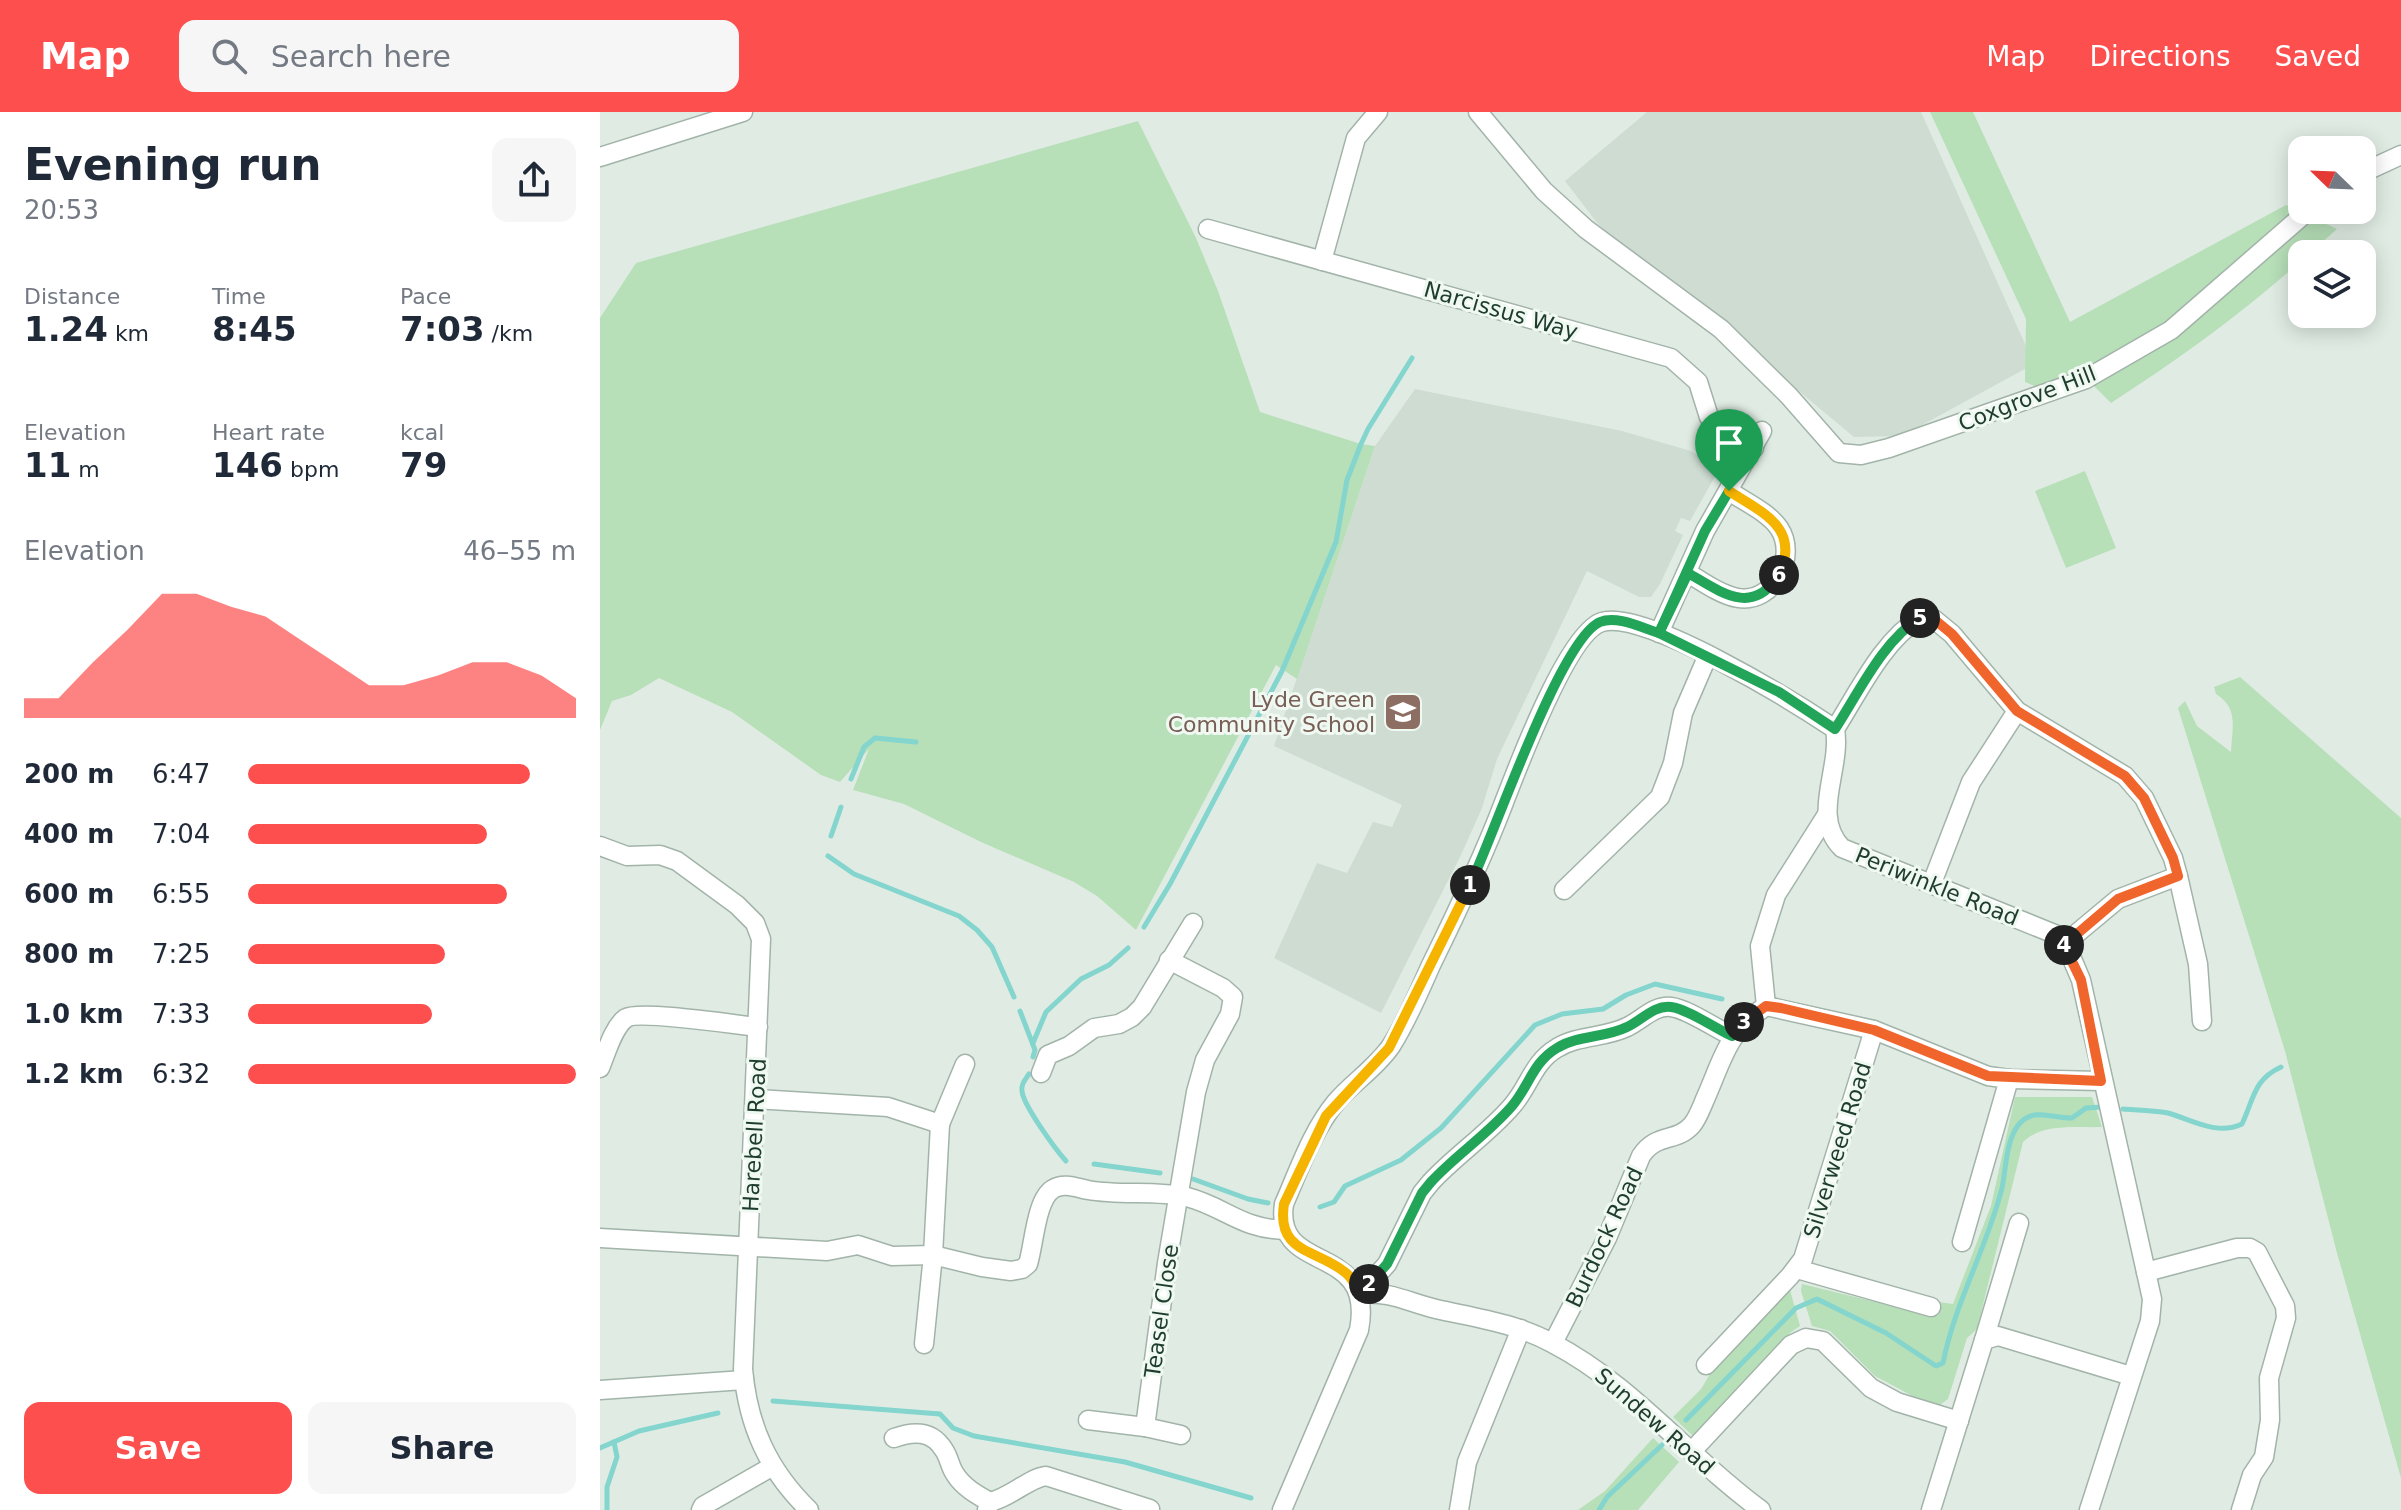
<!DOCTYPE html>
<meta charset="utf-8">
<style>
:root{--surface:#fff;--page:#f6f6f7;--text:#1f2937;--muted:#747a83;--accent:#fc4f4e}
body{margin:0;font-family:"DejaVu Sans",sans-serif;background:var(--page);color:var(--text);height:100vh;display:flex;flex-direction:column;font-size:30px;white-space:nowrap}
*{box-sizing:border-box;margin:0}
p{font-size:26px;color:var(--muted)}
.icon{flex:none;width:44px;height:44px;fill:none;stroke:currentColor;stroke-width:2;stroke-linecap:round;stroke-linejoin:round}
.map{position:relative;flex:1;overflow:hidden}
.panel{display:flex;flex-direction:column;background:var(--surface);width:600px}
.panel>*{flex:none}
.needle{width:52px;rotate:293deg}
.fabs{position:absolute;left:1688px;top:24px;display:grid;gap:16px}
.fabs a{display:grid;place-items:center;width:88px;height:88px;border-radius:16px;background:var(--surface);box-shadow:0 4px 20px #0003;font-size:40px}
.pin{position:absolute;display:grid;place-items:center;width:68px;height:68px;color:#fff;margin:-82px -34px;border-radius:50% 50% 50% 0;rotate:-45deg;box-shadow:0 0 8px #0007}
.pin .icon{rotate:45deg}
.km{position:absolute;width:40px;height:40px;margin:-20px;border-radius:50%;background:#222;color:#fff;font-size:22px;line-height:40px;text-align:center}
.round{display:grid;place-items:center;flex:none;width:84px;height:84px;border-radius:16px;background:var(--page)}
.overview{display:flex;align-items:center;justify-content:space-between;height:136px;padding:0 24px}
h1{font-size:44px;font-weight:700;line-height:60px}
.figures{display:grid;grid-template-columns:repeat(3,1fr);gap:12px;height:136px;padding:8px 24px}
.figures div{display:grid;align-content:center}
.figures b{font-size:34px;font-weight:700}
.figures small{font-size:22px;font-weight:400}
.figures p{font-size:22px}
.chart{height:224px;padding:16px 24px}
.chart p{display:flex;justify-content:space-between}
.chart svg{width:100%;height:144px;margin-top:8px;fill:var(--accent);opacity:.7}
.action{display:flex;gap:16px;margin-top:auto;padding:16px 24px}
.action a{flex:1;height:92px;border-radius:16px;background:var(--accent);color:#fff;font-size:32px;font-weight:700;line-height:92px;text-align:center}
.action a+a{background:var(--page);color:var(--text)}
ul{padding:0 24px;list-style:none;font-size:26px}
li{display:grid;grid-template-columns:128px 96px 1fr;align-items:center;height:60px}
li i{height:20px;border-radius:10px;background:var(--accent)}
header{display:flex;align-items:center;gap:48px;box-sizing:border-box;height:112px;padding:0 40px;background:var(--accent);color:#fff}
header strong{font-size:38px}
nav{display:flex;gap:44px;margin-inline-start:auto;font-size:28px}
.search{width:560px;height:72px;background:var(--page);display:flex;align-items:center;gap:20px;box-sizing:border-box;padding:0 28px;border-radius:16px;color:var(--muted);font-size:30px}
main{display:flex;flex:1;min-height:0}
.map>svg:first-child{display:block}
.built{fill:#cedcd2}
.green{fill:#b7dfb8}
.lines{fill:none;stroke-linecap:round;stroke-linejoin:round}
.stream{stroke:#83d5ce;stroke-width:5}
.street-casing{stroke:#a2b4a9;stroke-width:21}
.street{stroke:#fff;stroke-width:18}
.split-1-casing{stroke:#fff;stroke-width:16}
.split-2-casing{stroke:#fff;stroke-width:16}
.split-3-casing{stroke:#fff;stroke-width:16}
.split-4-casing{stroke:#fff;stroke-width:16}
.split-5-casing{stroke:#fff;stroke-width:16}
.split-6-casing{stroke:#fff;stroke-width:16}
.split-7-casing{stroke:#fff;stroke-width:16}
.split-1{stroke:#22a559;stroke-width:10}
.split-2{stroke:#f5b400;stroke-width:10}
.split-3{stroke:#22a559;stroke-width:10}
.split-4{stroke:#f0652b;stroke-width:10}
.split-5{stroke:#f0652b;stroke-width:10}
.split-6{stroke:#22a559;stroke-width:10}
.split-7{stroke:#f5b400;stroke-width:10}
.labels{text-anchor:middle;stroke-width:6;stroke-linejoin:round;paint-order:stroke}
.street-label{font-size:22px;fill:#1f3d2e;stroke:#f0f8f2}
.education-label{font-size:22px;fill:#785e54;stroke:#f0f8f2;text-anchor:end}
</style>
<header>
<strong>Map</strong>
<div class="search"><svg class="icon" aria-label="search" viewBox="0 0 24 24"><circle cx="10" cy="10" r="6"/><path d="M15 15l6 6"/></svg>Search here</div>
<nav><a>Map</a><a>Directions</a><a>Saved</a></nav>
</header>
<main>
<section class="panel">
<div class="overview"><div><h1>Evening run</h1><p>20:53</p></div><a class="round"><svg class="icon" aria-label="share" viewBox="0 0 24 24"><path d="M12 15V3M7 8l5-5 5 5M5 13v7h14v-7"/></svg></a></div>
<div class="figures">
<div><p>Distance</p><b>1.24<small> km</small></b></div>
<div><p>Time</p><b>8:45</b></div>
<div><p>Pace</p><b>7:03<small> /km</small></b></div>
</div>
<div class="figures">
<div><p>Elevation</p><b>11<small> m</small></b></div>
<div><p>Heart rate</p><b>146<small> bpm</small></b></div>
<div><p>kcal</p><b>79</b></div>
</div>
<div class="chart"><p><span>Elevation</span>46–55 m</p>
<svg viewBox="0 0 160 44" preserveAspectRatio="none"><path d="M0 44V38L10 38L20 27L30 17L40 6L50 6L60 10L70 13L80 20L90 27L100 34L110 34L120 31L130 27L140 27L150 31L160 38V44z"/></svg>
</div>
<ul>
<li><b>200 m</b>6:47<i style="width:86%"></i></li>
<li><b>400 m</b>7:04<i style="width:73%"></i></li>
<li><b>600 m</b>6:55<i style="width:79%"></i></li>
<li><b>800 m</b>7:25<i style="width:60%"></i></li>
<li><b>1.0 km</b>7:33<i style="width:56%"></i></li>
<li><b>1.2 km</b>6:32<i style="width:100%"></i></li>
</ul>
<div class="action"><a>Save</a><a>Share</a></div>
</section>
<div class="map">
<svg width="1801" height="1398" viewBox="0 0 1801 1398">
<rect width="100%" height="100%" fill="#e0ece3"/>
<g class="built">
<polygon points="1047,0 1321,0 1434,252 1302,324 1254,325 998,112 965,69"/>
<polygon points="815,277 1022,319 1091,339 1118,359 1090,409 1081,406 1075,419 1083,423 1060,472 1051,485 1039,485 987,459 897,647 882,696 861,743 781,901 674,846 717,751 747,761 773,710 792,715 802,693 674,634 775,334"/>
</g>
<g class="green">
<path d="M1330 0H1373L1470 210 1686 93 1737 117 1709 142H1702V148C1643 201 1578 248 1511 291L1481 261 1446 279 1425 270 1426 207Z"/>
<polygon points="538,9 596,126 618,179 660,300 761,332 775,334 697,567 676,553 536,818 497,784 474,770 381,730 304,692 253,678 269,637 240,670 221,663 132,600 59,566 31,583 12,589 0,618 0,206 36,151"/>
<polygon points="1485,359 1516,436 1466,456 1435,379"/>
<path d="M1640 565 1801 706V1366L1737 1141 1685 939 1578 596 1585 589 1597 614 1631 640C1632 616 1639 596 1616 582L1614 575Z"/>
<path d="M1415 985H1492L1502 1015C1476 1016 1442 1011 1423 1030L1377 1217 1367 1226 1348 1287 1340 1293 1322 1289 1275 1264 1230 1219 1212 1214 1201 1179 1202 1172 1333 1204 1338 1190 1353 1192 1391 1094Z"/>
<polygon points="1190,1178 1200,1214 1191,1220 1094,1325 1073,1305 1101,1277 1110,1262"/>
<polygon points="1053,1326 1079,1350 1038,1398 978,1398 1005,1379"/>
</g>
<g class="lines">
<g class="stream">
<polyline points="251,667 264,635 275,626 316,630"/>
<polyline points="231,724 241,695"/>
<polyline points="228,744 254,762 359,804 377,818 392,835 414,885"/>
<polyline points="544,815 570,772 682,559 736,430 747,368 761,332 768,317 812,246"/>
<polyline points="420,899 435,938 433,945"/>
<polyline points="433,931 446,900 481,867 509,853 528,836"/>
<path d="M429 962C425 968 421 972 422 979 423 993 456 1038 466 1049"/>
<path d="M1523 997C1538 998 1554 998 1568 1001 1593 1008 1617 1024 1642 1012 1654 987 1653 968 1681 955"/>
<polyline points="494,1052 560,1061"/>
<polyline points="593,1067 648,1087 668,1091"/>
<polyline points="720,1095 734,1090 745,1074 801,1048 841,1016 935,913 962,902 1003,897 1026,883 1055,872 1122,887"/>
<polyline points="173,1289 340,1302 353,1316 374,1324 525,1350 651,1386"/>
<path d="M1086 1308 1196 1196 1217 1187 1286 1221 1336 1254 1343 1251C1355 1190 1387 1136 1402 1076 1406 1057 1406 1026 1420 1011 1435 995 1454 1007 1472 1006L1486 996 1502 995"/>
<polyline points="0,1336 39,1319 118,1301"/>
<polyline points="7,1398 7,1375 17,1345 14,1330"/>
<polyline points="999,1398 1007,1385 1062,1333"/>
</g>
<g class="street-casing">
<g id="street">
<polyline points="878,0 944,79 986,117 1121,217 1189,284 1239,341 1261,343 1289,336 1486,267 1571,218 1709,98"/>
<polyline points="0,45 143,0"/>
<polyline points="1762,61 1801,43"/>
<polyline points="608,117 1071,246 1098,270 1109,305 1154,336"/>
<polyline points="722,149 756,26 778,0"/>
<path d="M1088 461C1103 470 1121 483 1138 486 1174 492 1198 444 1179 416 1168 400 1145 390 1129 379"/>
<polyline points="1059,521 1105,419 1162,319"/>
<path d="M1235 617C1258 581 1283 528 1320 506L1335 508 1352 522 1417 599 1525 664 1544 686 1573 746 1578 764 1598 852 1602 909"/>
<path d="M0 734 27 744 60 743 77 749 137 793 155 811 161 827 143 1257C148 1314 168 1358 209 1398"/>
<polyline points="1332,771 1371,670 1417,599"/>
<polyline points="964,778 1060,685 1073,651 1083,601 1108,543"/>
<polyline points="1464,832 1518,787 1578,764"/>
<polyline points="1166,894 1274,918 1388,964 1409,967 1362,1130"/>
<polyline points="1166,894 1160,834 1176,783 1226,704"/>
<path d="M0 956C6 942 13 915 26 906 40 898 137 913 158 915"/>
<polyline points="441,961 448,943 469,934 494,916 519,912 532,905 542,895 593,811"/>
<polyline points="1409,967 1501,969"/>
<polyline points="156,987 288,995 340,1012"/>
<path d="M0 1126 227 1139 258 1133 292 1144 333 1143 382 1155 411 1159 422 1157 428 1152C434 1133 436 1087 453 1077 464 1070 477 1076 488 1078 521 1084 555 1078 587 1085 625 1095 641 1117 685 1118"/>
<polyline points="1197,1157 1331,1195"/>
<polyline points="1546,1160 1637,1136 1650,1136 1657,1140 1685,1194 1686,1206 1669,1266 1670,1308 1664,1345 1652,1363 1641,1398"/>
<path d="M760 1182 787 1152 822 1081 831 1070C856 1043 888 1022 912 994 929 975 933 950 957 936 978 923 1005 926 1027 915 1042 908 1054 893 1071 895 1088 897 1116 917 1132 924"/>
<path d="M760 1182C791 1179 807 1190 836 1197 876 1206 915 1211 952 1231 1033 1273 1088 1345 1161 1398"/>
<polyline points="1384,1228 1419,1111"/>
<path d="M953 1231 1007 1126 1041 1044C1057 1020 1076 1031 1092 1013 1098 1006 1102 994 1106 985 1124 944 1127 921 1166 894"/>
<polyline points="324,1232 333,1143 340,1012 365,952"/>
<polyline points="1106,1253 1190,1164 1203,1147 1274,918"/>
<polyline points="0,1278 144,1268"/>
<polyline points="488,1308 545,1315 581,1323"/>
<polyline points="545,1315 567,1151 596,980 605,948 630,902 633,885 623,876 569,848"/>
<path d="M294 1326C313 1319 332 1318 344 1338 349 1345 350 1355 355 1362 363 1375 377 1383 390 1390"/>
<polyline points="1092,1339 1191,1233 1206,1226 1223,1229 1271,1276 1297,1290 1359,1309"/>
<polyline points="101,1398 103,1394 173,1354"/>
<path d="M387 1398 390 1390C411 1385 429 1366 446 1364L550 1397"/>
<path d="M682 1398 759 1218C776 1129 673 1164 684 1092 699 1058 712 1019 736 990 753 970 776 956 791 934 807 909 819 880 831 853 857 800 882 748 903 693 917 657 968 520 1002 510 1045 497 1196 591 1235 617 1242 657 1210 704 1242 736L1457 823 1470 842 1481 868 1552 1187 1550 1209 1489 1398"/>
<polyline points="859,1398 867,1350 921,1217"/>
<polyline points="1331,1398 1384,1228 1398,1224 1531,1264"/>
</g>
</g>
<use href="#street" class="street"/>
</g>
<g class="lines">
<g class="split-1-casing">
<path id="split-1" d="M870 773C893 726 960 527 1000 510 1017 503 1042 516 1059 521L1105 419 1129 379"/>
</g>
<g class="split-2-casing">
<path id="split-2" d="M769 1172 760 1182C756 1174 753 1167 746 1161 718 1137 676 1142 684 1092L726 1004 789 936 870 773"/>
</g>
<g class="split-3-casing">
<path id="split-3" d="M769 1172 787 1152 822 1081 831 1070C856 1043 888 1022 912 994 929 974 933 950 957 936 978 923 1005 926 1027 915 1042 908 1054 893 1071 895 1088 897 1116 917 1132 924L1144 910"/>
</g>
<g class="split-4-casing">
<polyline id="split-4" points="1144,910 1166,894 1181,896 1274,918 1388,964 1501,969 1481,868 1464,833"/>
</g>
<g class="split-5-casing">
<polyline id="split-5" points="1320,506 1335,508 1352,522 1417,599 1525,664 1544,686 1573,746 1578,764 1518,787 1464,833"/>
</g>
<g class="split-6-casing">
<path id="split-6" d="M1179 463C1152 505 1121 480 1088 461L1059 521 1179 580 1235 617C1258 582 1283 528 1320 506"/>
</g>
<g class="split-7-casing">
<path id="split-7" d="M1129 379C1163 401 1201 416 1179 463"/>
</g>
<use href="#split-1" class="split-1"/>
<use href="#split-2" class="split-2"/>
<use href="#split-3" class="split-3"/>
<use href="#split-4" class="split-4"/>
<use href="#split-5" class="split-5"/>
<use href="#split-6" class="split-6"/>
<use href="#split-7" class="split-7"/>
</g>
<defs>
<g id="school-square" transform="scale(2)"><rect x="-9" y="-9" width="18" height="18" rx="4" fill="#8d6e63" stroke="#f0f8f2"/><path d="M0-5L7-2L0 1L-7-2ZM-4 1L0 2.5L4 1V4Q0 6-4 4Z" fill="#fff"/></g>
</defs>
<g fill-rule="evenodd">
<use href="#school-square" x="803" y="600"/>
</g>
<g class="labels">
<g class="street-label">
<text transform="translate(901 198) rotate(16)" y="8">Narcissus Way</text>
<text transform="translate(1427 286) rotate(-21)" y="8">Coxgrove Hill</text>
<text transform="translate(1337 774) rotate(22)" y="8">Periwinkle Road</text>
<text transform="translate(154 1023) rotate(-87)" y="8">Harebell Road</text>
<text transform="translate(1237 1038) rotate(-73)" y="8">Silverweed Road</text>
<text transform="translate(1004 1125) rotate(-65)" y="8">Burdock Road</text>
<text transform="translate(561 1199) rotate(-82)" y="8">Teasel Close</text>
<text transform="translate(1055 1309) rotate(41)" y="8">Sundew Road</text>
</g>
<g class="education-label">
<text x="775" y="595">Lyde Green<tspan x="775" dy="25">Community School</tspan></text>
</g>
</g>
</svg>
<div class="fabs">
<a><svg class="needle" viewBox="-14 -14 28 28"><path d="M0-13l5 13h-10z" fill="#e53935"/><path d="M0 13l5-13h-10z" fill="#747a83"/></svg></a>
<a><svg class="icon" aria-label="layers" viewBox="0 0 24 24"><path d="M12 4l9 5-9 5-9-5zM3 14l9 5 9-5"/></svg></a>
</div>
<div class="pin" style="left:1129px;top:379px;background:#1e9e55"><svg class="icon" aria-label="arrive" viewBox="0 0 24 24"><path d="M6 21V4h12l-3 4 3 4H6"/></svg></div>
<b class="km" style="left:870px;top:773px">1</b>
<b class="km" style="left:769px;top:1172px">2</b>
<b class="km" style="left:1144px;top:910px">3</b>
<b class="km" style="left:1464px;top:833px">4</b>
<b class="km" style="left:1320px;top:506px">5</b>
<b class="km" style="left:1179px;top:463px">6</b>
</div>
</main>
